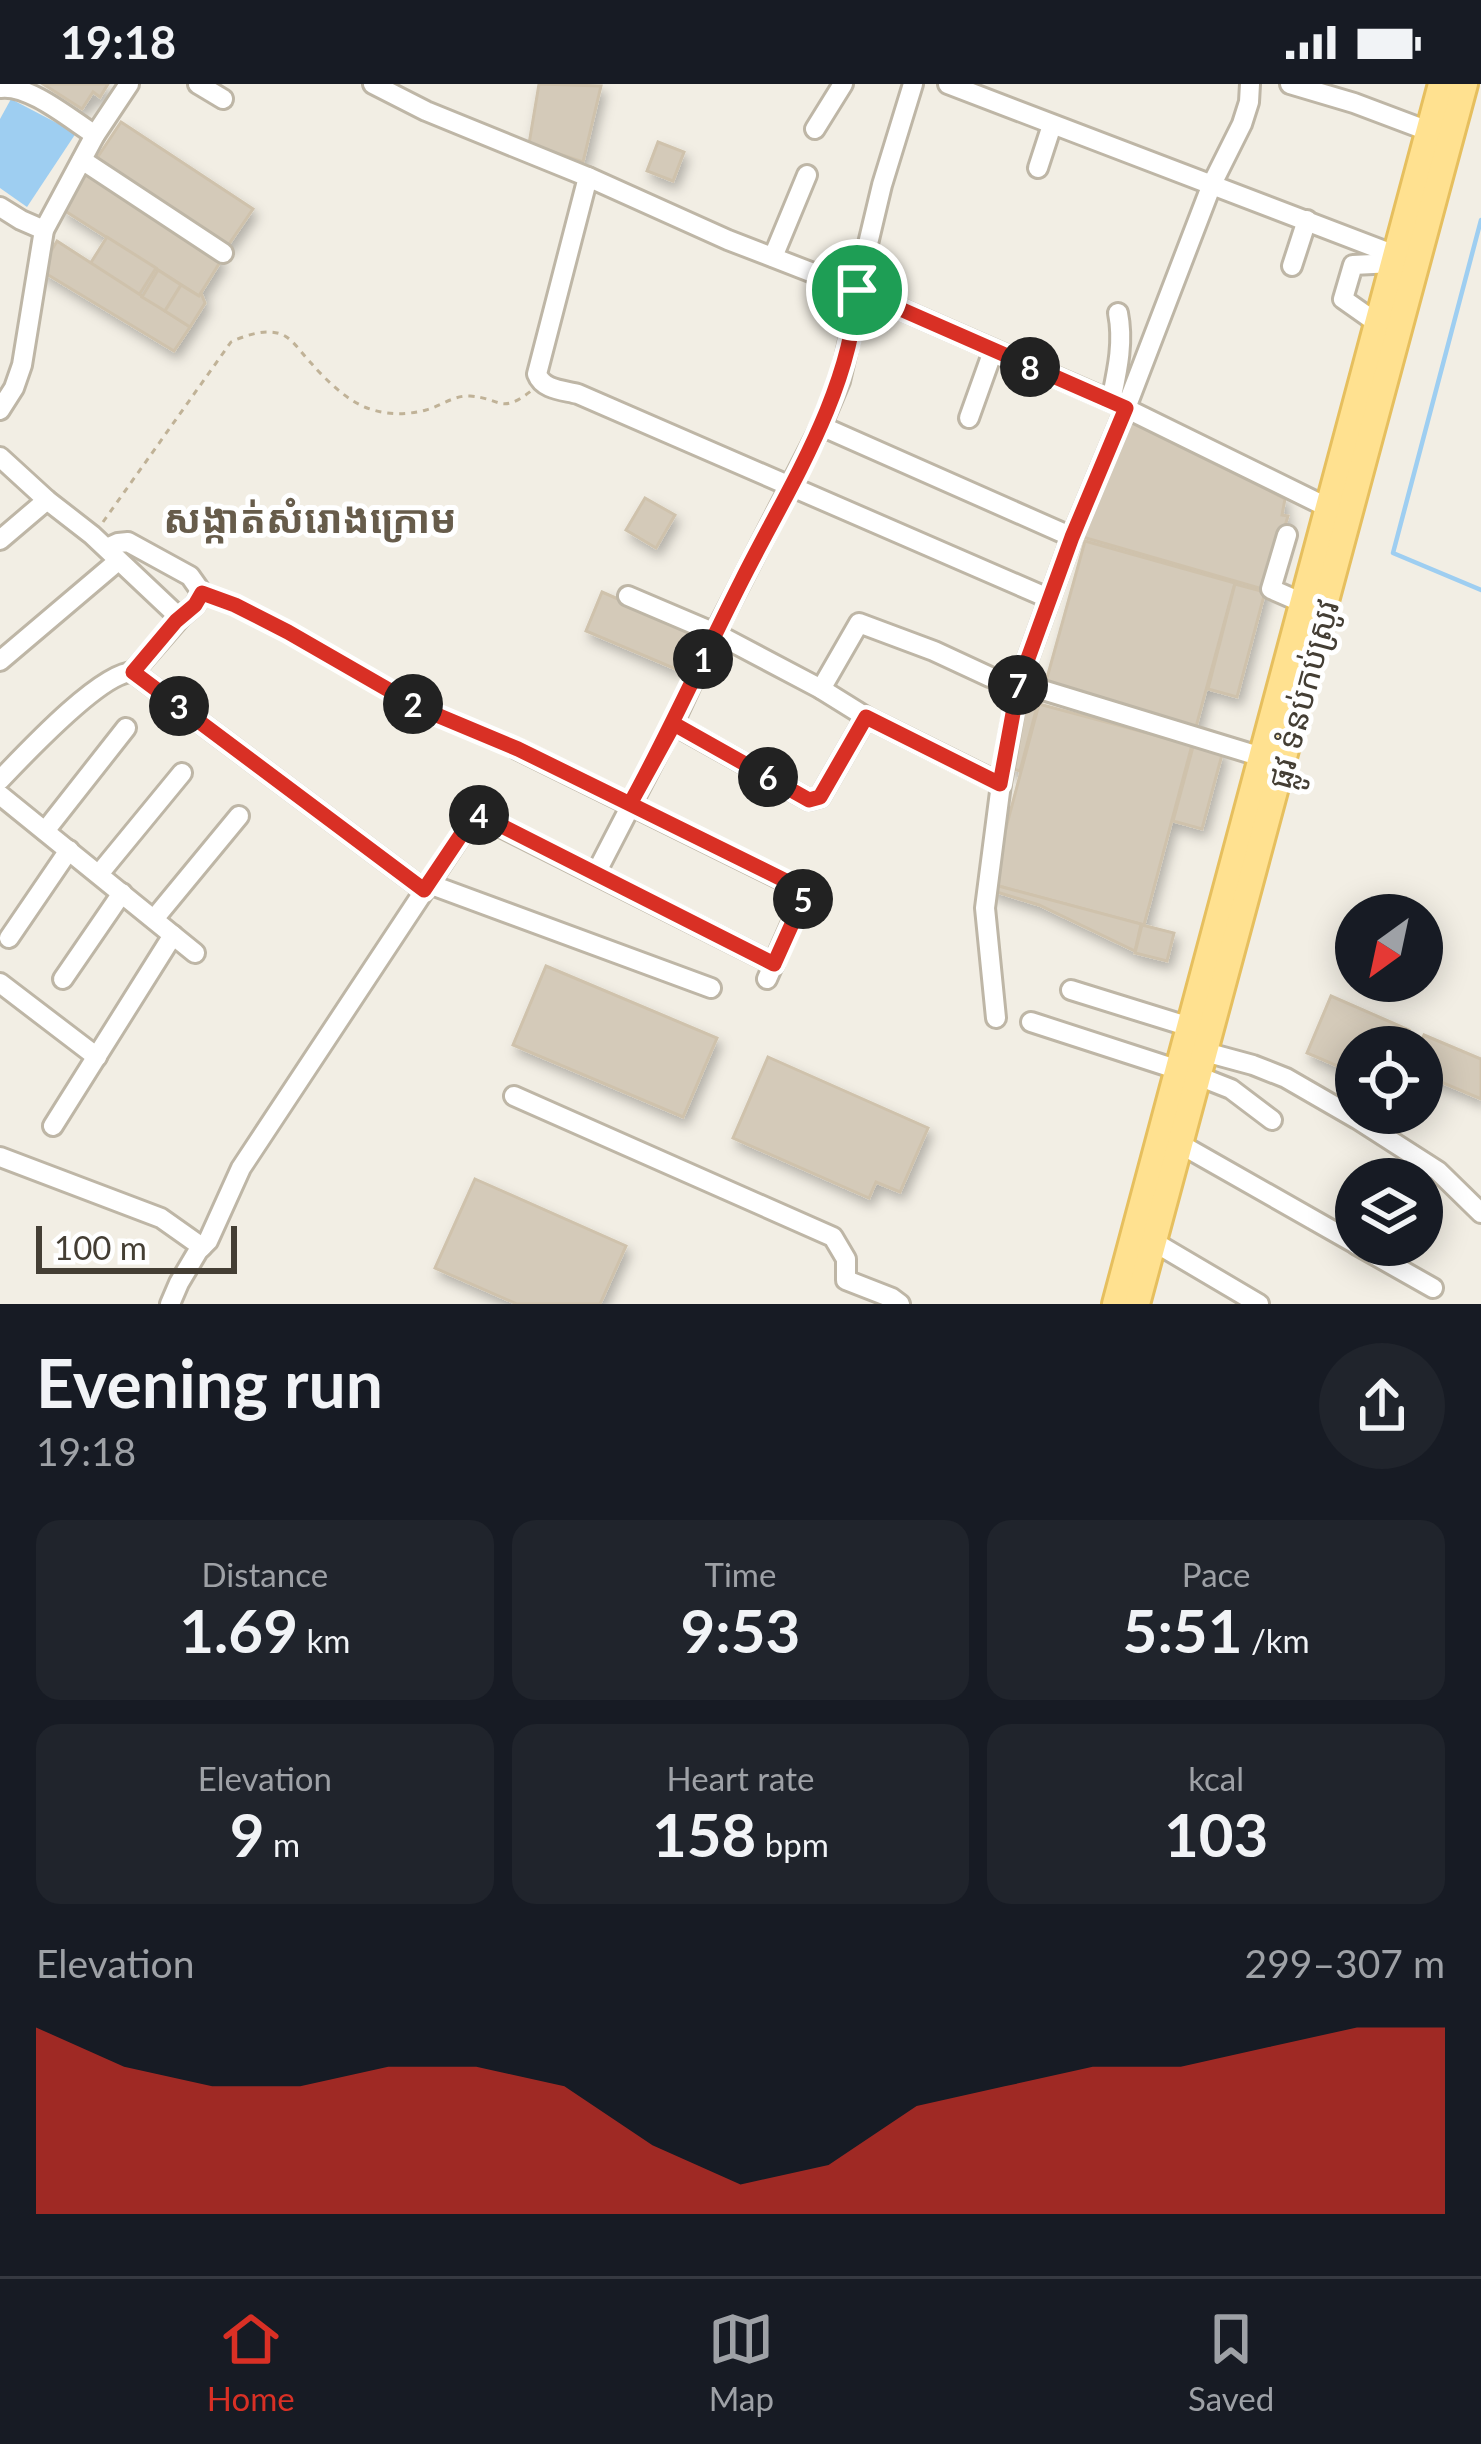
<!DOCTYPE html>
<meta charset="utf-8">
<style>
:root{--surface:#171b24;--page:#20242c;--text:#f1f3f6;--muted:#9ea1a6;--line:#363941;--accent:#d93025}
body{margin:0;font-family:Lato,"Noto Sans Khmer",sans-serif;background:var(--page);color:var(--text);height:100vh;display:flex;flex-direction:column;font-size:45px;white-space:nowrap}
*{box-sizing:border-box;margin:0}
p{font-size:39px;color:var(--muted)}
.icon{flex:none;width:66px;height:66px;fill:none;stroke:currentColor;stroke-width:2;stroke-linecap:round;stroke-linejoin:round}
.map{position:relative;height:1220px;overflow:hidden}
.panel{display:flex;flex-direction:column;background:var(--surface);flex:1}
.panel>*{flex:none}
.needle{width:78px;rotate:213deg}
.controls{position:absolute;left:1335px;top:810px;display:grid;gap:24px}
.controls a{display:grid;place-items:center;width:108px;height:108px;border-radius:50%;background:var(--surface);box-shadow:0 6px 30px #0003;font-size:60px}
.scale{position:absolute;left:36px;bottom:30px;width:201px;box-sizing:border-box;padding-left:12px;border:6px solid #443e34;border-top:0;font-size:33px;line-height:42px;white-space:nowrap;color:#443e34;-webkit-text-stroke:9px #fff;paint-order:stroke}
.pin{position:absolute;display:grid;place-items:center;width:102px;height:102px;color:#fff;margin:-51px;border:6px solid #fff;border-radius:50%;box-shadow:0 3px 12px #0007}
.km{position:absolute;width:60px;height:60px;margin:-30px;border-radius:50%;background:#222;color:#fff;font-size:33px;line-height:60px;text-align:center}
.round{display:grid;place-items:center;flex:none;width:126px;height:126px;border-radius:63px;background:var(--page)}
.summary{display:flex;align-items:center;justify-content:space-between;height:204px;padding:0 36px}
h1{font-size:66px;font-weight:700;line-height:90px}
.metrics{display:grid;grid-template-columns:repeat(3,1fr);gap:18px;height:204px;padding:12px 36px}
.metrics div{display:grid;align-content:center;border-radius:24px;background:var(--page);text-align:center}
.metrics b{font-size:60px;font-weight:700}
.metrics small{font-size:33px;font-weight:400}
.metrics p{font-size:33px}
.chart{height:336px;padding:24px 36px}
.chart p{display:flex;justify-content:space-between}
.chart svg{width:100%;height:216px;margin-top:12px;fill:var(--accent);opacity:.7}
.status{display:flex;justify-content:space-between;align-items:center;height:84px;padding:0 60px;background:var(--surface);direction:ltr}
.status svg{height:33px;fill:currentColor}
.menu{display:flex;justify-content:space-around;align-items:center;height:168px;border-top:3px solid var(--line);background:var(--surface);font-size:33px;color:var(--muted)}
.menu a{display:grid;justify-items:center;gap:6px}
.menu .selected{color:var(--accent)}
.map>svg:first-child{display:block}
.water{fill:#9ecef1}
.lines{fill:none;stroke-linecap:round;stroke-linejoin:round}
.stream{stroke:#9ecef1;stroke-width:4.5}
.building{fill:#d4cab9;stroke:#cfc2ac;stroke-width:3;filter:url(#shadow)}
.minor-casing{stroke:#beb6a6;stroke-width:24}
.major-casing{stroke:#e6bf5e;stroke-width:30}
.path{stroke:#c0b297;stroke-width:3;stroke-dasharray:6 6;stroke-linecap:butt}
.minor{stroke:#fff;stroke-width:18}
.major{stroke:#ffe190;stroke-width:24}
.route-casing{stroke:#fff;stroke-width:24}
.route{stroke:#d93025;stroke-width:15}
.labels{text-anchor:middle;stroke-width:10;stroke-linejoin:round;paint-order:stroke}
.street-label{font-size:33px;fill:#443e34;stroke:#fff}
.quarter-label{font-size:39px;font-weight:bold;fill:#675c4b;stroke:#fff}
</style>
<div class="status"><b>19:18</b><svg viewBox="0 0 49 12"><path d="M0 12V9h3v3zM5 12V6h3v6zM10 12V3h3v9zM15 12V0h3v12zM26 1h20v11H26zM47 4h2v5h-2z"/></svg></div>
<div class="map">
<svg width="1481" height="1220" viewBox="0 0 1481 1220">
<defs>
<filter id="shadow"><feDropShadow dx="4" dy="7" stdDeviation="6" flood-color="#0004"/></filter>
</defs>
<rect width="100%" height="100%" fill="#f2eee4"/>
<polygon class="water" points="11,15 76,49 27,123 0,104 0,35"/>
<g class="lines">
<polyline class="stream" points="1481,136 1393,469 1481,506"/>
</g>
<g class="building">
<polygon points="43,0 108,0 100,13 93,8 82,25"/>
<polygon points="539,0 601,2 583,78 529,60"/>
<polygon points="121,38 253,125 227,163 95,77"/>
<polygon points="658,58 684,68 673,97 647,87"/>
<polygon points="85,88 222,175 199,212 62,125"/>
<polygon points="107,153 156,184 139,211 90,180"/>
<polygon points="57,157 190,243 174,267 40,186"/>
<polygon points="158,186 181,201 165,227 142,213"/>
<polygon points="181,201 199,212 201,209 205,219 190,243 165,227"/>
<polygon points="1136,335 1285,415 1282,431 1288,432 1266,506 1079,452 1123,342"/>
<polygon points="645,414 675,431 656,464 626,446"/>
<polygon points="1085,457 1235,499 1196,643 1045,601"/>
<polygon points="1235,500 1265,508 1237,613 1208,605"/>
<polygon points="602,508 694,548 678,586 586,547"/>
<polygon points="1022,615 1038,619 1020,687 1010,684"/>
<polygon points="1039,620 1192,661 1144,841 991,800"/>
<polygon points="1194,659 1223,667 1202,745 1173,737"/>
<polygon points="991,800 1141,840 1135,867 1039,821 990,806"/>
<polygon points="1142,841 1174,849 1167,877 1135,869"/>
<polygon points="546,882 717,954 683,1033 513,961"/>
<polygon points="1331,912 1409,946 1402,963 1356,963 1356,990 1307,969"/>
<polygon points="1424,951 1481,975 1481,1015 1422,990 1422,963 1419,963"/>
<polygon points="768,973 928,1044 900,1108 876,1098 869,1114 733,1054"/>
<polygon points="475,1095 626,1162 600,1220 517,1220 435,1184"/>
</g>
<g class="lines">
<g class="minor-casing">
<g id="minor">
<polyline points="198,0 223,15"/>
<polyline points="373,0 426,27 588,93 728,156 857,206 1111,317 1335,427"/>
<polyline points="948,0 1395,171"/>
<polyline points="1290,0 1354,19 1439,51"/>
<path d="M0 4C29 0 70 35 95 51"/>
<polyline points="815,45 843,0"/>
<polyline points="82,76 223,169"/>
<polyline points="1038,84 1052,41"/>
<path d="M588 93 537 290C543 306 563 306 578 310L1048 514"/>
<polyline points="0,123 21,136 44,146"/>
<polyline points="773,173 807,91"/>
<polyline points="1292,182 1307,136"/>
<polyline points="1377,239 1343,215 1353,181 1393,179"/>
<path d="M1111 317C1117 288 1124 259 1118 229"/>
<polyline points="0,326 14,304 22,281 44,146 95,51 129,0"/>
<polyline points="969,334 993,267"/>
<polyline points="821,342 1072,453"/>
<polyline points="0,373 47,416 92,451 180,534 133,588"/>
<polyline points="1287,451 1271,505 1303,519"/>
<polyline points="0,456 47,416"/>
<polyline points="107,464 118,459 128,458 190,492 202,509 195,521 180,534"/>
<polyline points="628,512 715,549 821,605 866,633 1001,700"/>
<polyline points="0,577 118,477"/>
<polyline points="821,605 859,539 934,567 990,593 1018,602"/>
<polyline points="1046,607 1262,673"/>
<polyline points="673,640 809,716 820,713 866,633"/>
<polyline points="517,665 801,805 804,811 767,895"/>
<path d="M0 696C25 670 101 588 133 588L424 806"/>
<polyline points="0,711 195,869"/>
<polyline points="45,747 126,644"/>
<polyline points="596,789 673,640 715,549 821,342 840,297 856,226 857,206 882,101 913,0"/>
<polyline points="99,790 182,689"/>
<polyline points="429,800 711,904"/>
<polyline points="154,835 239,732"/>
<polyline points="9,854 69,766"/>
<polyline points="63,895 122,809"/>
<polyline points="0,899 97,973"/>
<polyline points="1071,906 1190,943"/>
<polyline points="996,934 985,824 1001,700 1018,602 1072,453 1126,324 1212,100 1242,40 1249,18 1250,0"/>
<polyline points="1031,938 1179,986"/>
<polyline points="1205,968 1253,981 1286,994 1357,1035 1438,1087 1481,1129"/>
<polyline points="1198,992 1231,1005 1272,1036"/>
<polyline points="514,1012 833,1153 846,1175 846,1196 892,1214 900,1220"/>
<polyline points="53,1042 173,851"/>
<polyline points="1180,1060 1356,1160"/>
<polyline points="0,1073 161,1134 202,1163"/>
<polyline points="1154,1158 1259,1220"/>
<polyline points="1357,1161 1433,1204"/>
<polyline points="170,1220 179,1199 198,1167 208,1157 241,1084 475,730 774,880"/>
</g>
</g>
<g class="major-casing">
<g id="major">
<polyline points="1115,1220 1441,0"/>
<polyline points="1137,1220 1465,0"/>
</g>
</g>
<g class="path">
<path d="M103 438 231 258C246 251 269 243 285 252 295 258 303 271 311 279 326 296 348 318 370 325 388 331 407 331 426 326 441 322 454 311 470 312 501 314 500 331 531 307"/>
<path d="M215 513C289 540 352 590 422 625 447 637 474 647 500 658"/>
</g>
<use href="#minor" class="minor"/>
<use href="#major" class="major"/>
</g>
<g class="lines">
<g class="route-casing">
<path id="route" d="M857 206C851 309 787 406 742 496 704 571 670 647 630 720L518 665 420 624 288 548 235 521 202 509 195 521 176 537 133 588 424 806 473 733 478 730 774 880 805 811 802 805 630 720 674 640 809 716 820 713 866 633 1000 700 1018 602 1072 453 1126 324 857 206"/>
</g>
<use href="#route" class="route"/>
</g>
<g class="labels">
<g class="street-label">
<text transform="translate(1303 610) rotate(-75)" y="12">ផ្លូវ ទំនប់កប់ស្រូវ</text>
</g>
<g class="quarter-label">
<text x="310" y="449">សង្កាត់សំរោងក្រោម</text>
</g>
</g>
</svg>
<div class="controls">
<a><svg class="needle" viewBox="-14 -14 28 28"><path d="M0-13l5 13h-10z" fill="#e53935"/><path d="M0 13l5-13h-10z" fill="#9ea1a6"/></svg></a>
<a><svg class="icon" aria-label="locate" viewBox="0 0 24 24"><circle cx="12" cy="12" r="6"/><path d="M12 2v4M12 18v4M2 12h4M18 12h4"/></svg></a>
<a><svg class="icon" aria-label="layers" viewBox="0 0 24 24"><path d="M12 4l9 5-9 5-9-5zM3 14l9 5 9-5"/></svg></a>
</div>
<div class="scale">100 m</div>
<div class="pin" style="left:857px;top:206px;background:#1e9e55"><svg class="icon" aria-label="arrive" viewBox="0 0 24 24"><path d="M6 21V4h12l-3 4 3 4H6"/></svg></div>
<b class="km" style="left:703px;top:575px">1</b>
<b class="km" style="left:413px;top:620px">2</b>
<b class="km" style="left:179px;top:622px">3</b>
<b class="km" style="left:479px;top:731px">4</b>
<b class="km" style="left:803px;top:815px">5</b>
<b class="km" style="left:768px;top:693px">6</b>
<b class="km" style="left:1018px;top:601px">7</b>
<b class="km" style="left:1030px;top:283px">8</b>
</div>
<section class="panel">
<div class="summary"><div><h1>Evening run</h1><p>19:18</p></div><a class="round"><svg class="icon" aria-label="share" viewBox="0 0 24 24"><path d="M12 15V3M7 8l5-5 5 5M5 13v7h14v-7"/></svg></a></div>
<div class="metrics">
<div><p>Distance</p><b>1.69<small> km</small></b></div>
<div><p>Time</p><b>9:53</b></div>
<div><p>Pace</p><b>5:51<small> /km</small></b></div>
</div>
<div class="metrics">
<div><p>Elevation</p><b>9<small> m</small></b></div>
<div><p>Heart rate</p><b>158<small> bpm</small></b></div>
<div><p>kcal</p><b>103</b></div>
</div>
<div class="chart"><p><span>Elevation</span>299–307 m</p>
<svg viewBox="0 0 160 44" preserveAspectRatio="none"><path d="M0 44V6L10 14L20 18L30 18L40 14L50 14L60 18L70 30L80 38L90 34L100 22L110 18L120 14L130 14L140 10L150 6L160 6V44z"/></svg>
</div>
</section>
<nav class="menu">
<a class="selected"><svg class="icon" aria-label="home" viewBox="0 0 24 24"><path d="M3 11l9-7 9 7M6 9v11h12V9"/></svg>Home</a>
<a><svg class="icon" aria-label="map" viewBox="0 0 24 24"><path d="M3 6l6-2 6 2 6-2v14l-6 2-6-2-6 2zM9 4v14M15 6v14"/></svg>Map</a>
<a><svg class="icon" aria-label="saved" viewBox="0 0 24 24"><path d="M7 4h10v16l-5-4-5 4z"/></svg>Saved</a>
</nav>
